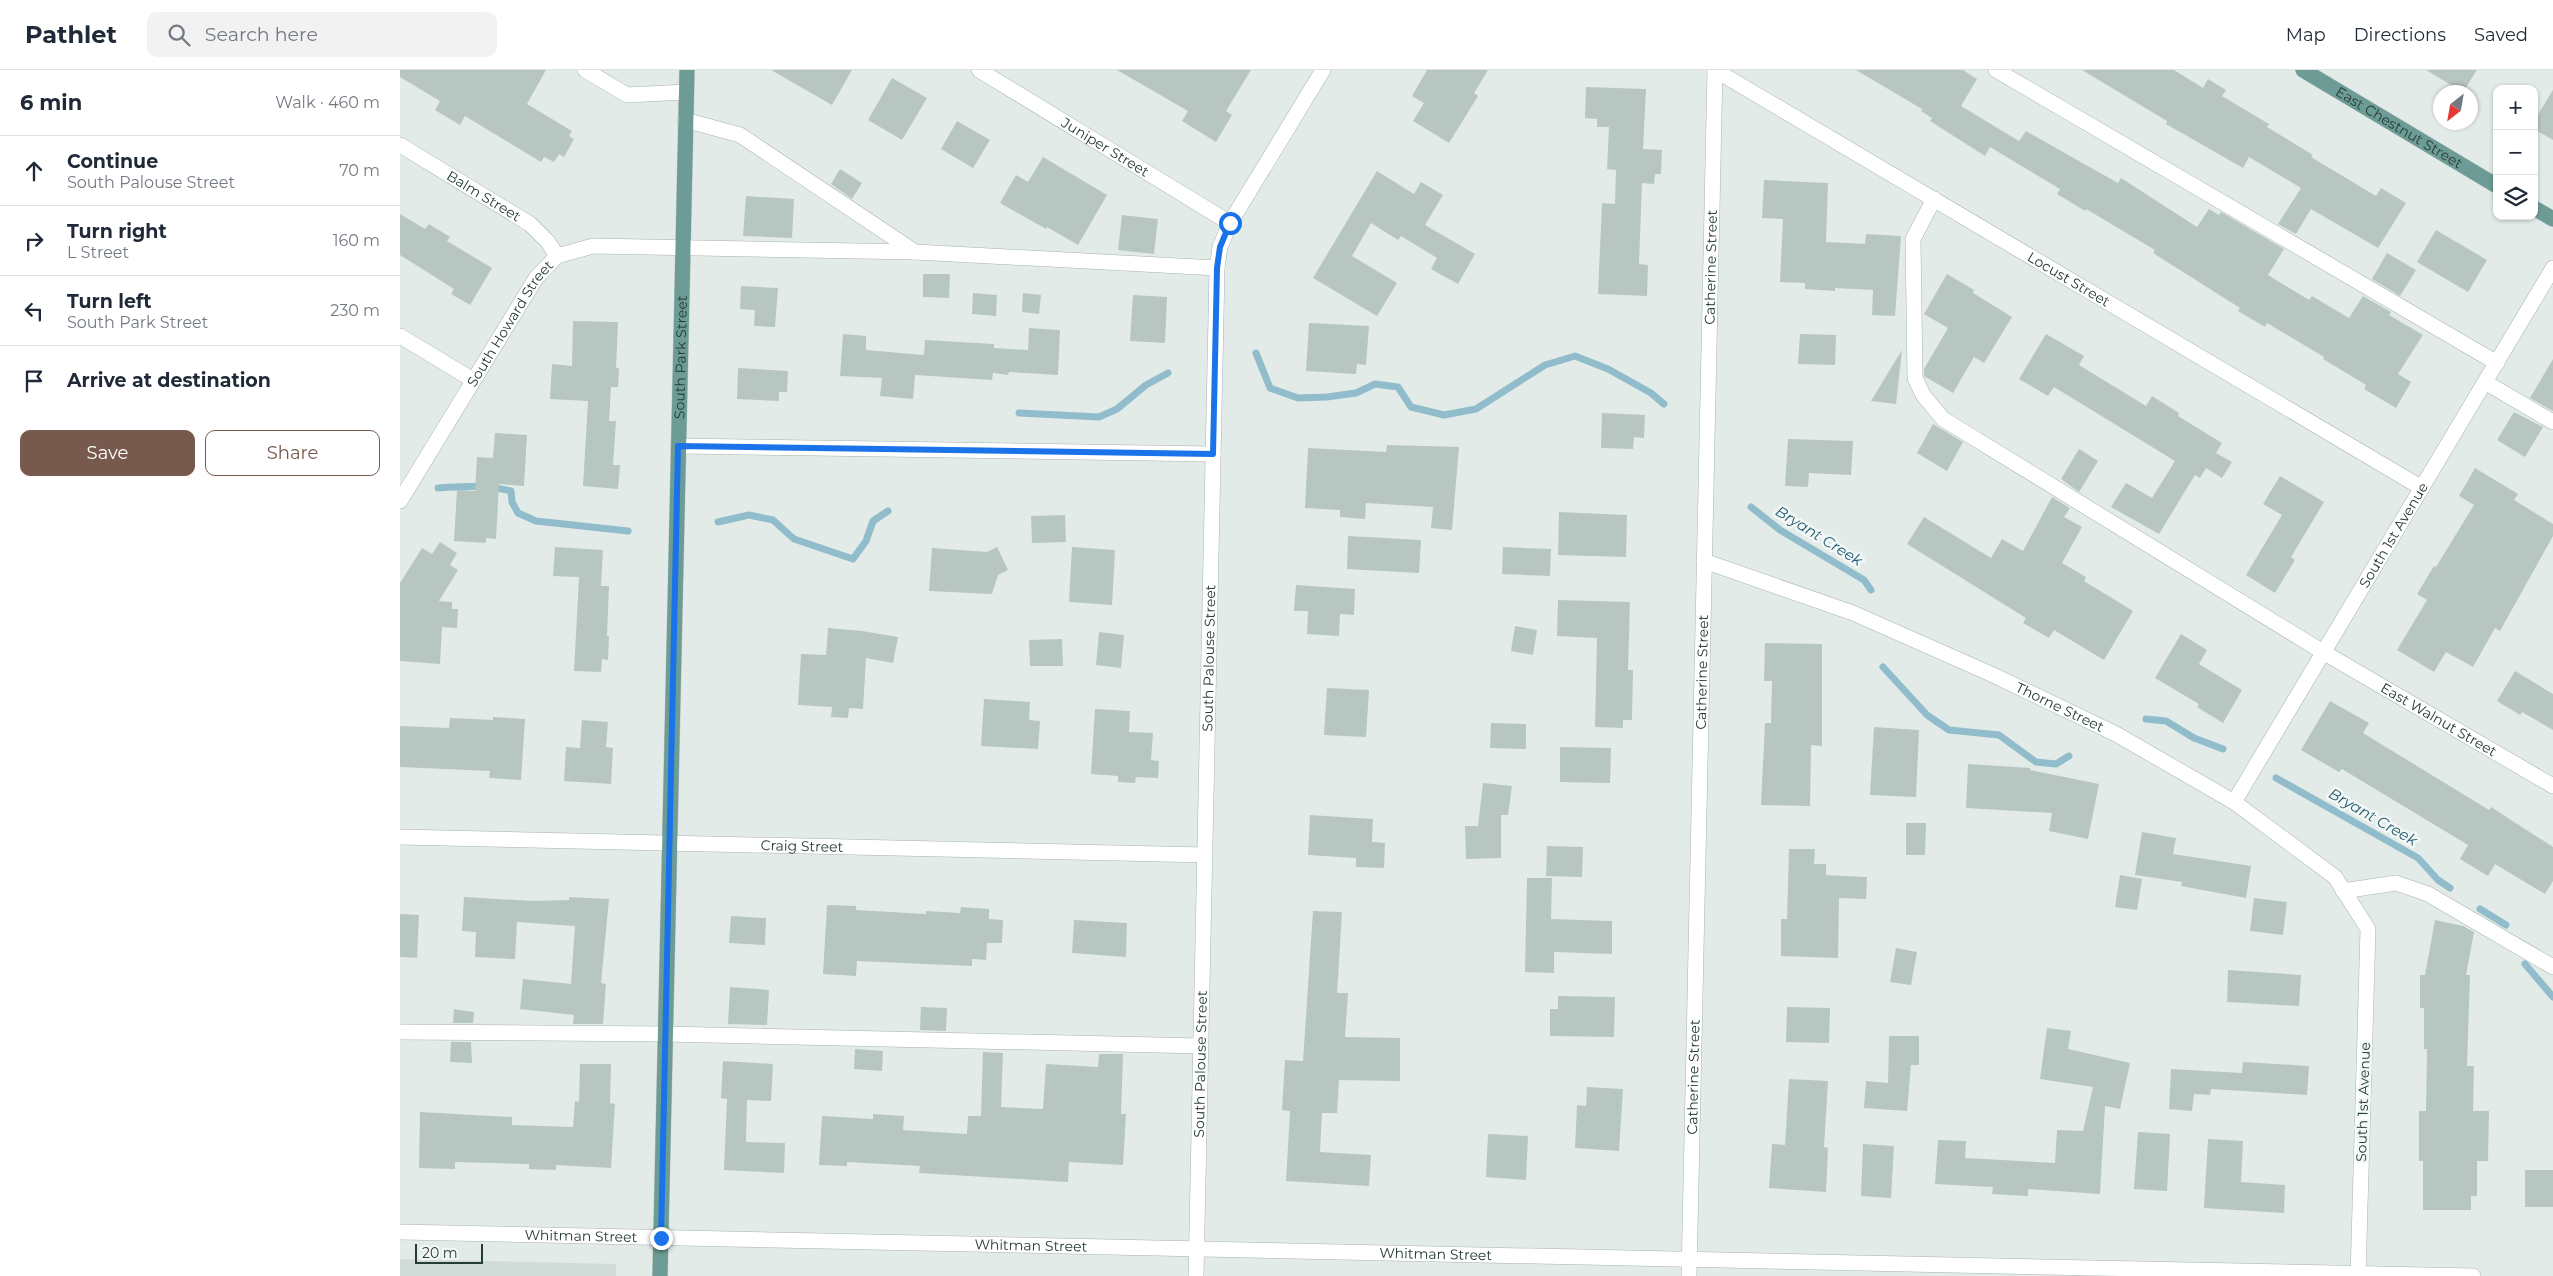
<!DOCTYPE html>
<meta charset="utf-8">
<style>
:root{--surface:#fff;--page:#f2f2f3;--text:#1f2937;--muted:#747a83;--line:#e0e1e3;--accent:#78594d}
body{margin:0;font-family:Montserrat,sans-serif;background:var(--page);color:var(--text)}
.controls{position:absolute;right:15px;top:15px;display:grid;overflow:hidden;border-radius:10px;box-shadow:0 1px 4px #0004}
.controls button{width:45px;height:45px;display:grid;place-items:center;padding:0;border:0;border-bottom:1px solid var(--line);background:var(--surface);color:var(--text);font:25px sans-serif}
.compass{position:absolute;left:2033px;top:15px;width:45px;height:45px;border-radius:50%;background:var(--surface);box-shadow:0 1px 4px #0004;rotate:211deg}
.scale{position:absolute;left:15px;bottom:12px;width:68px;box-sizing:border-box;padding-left:5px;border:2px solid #243b37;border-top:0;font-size:14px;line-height:18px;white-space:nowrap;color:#243b37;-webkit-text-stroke:4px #f3f8f6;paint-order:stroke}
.stop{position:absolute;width:15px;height:15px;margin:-11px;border:4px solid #1a73e8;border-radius:50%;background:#fff}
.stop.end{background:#1a73e8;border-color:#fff;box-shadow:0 1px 5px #0008}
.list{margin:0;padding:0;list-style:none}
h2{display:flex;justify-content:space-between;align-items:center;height:65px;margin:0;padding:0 20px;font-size:21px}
h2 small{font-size:16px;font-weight:400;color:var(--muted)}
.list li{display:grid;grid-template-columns:32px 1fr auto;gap:15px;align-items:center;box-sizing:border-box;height:70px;padding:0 20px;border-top:1px solid var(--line)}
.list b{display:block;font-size:19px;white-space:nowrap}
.list p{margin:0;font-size:16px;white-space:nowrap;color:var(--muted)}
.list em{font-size:16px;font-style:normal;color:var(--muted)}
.actions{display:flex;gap:10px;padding:15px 20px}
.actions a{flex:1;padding:11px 0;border:1px solid var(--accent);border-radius:10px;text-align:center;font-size:18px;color:var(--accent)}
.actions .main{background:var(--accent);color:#fff}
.icon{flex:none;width:28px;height:28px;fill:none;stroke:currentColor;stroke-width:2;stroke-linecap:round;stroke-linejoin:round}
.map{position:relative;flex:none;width:2153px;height:1206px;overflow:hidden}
header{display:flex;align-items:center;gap:30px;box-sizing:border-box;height:70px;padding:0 25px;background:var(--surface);border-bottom:1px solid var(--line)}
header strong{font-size:24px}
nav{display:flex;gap:28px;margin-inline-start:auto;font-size:18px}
.search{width:350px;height:45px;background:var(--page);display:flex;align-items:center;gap:12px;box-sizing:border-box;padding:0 18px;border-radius:10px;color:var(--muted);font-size:19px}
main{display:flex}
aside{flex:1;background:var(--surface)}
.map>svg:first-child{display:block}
</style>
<header>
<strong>Pathlet</strong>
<div class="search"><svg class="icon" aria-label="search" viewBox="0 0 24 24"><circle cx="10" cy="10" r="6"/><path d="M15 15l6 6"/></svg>Search here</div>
<nav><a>Map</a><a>Directions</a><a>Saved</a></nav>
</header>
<main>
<aside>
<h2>6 min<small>Walk · 460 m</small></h2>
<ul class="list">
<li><svg class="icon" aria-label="ahead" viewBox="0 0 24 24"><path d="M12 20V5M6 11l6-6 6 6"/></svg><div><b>Continue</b><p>South Palouse Street</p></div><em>70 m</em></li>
<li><svg class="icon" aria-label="right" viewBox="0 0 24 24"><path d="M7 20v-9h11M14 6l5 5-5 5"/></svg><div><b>Turn right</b><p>L Street</p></div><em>160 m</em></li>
<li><svg class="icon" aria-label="left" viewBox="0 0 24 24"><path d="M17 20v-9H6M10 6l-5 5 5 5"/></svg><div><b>Turn left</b><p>South Park Street</p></div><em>230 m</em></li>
<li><svg class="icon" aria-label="arrive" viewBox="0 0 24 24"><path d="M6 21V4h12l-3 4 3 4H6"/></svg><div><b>Arrive at destination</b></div></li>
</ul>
<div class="actions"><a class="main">Save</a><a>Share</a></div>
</aside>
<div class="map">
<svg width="2153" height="1206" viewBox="0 0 2153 1206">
<rect width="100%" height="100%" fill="#e3ebe8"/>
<polygon fill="#d1dbd7" points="0,1189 216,1194 216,1206 0,1206"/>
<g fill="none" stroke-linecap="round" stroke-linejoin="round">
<g stroke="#90bccb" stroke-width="7">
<polyline points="856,283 870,318 898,328 927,327 956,323 975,314 998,317 1011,337 1044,345 1076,339 1145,295 1175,286 1208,299 1251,323 1264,334"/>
<polyline points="619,343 699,347 717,339 746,315 768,303"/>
<path d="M38,418C64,416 86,415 111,421L112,432L118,443L136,451L228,461"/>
<polyline points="1351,437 1380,460 1464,510 1471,520"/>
<polyline points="318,452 349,445 373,450 394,469 453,489 466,471 473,451 488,441"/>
<polyline points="1483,597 1527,645 1549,660 1599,665 1636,692 1656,694 1669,686"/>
<polyline points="1746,649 1766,651 1794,668 1823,679"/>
<polyline points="1876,708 2018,788 2038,810 2050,818"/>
<polyline points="2080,839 2106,855"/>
<polyline points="2125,894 2153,927"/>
</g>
</g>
<g fill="#b8c6c2">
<polygon points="0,0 146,0 127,34 172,61 169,66 174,69 164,87 159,84 154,92 144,87 141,92 65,46 60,55 35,40 40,31 0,7"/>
<polygon points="371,0 452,0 432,35"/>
<polygon points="717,0 851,0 826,41 832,45 816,72 782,51 788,41"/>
<polygon points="1027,0 1088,0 1074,23 1078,26 1049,73 1013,51 1024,33 1012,26"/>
<polygon points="1456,0 1563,0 1577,9 1561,36 1619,71 1626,61 1718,113 1721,108 1797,157 1809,139 1819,145 1821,142 1884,179 1868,205 1909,230 1912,226 1949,248 1963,226 1991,242 1989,245 2023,265 1998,304 2011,312 1996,338 1964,319 1966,315 1923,289 1924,287 1867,253 1865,257 1838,241 1840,238 1753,183 1755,180 1686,139 1685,141 1657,124 1660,119 1590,77 1585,86 1530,51 1532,48 1521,41 1522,39"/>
<polygon points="1682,0 1774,0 1803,18 1808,9 1826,20 1822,26 1869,54 1867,57 1913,85 1911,87 1976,126 1981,118 2006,133 1978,178 1911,139 1896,164 1878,154 1901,118 1849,87 1843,98 1766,54 1767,51"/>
<polygon points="2026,0 2077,0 2063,22"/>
<polygon points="492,8 527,28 502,70 468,50"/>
<polygon points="1186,17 1246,19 1243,79 1262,80 1261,104 1255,104 1254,114 1242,113 1239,194 1248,195 1247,226 1198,224 1202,133 1215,134 1216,100 1207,99 1209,57 1197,57 1197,49 1185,48"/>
<polygon points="2153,20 2153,70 2134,59 2134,51"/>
<polygon points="557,51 590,70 573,98 541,79"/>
<polygon points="643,87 707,125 678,175 647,157 646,159 600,133 616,105 628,112"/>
<polygon points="440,99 462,113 452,129 431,114"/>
<polygon points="977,101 1014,124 1021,112 1043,125 1025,155 1075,184 1058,214 1031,199 1037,188 1001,166 998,170 971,153 952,186 997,213 977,246 913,208"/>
<polygon points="1364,110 1428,113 1426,172 1465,174 1466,164 1501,166 1495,246 1472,245 1473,220 1435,218 1435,221 1405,219 1405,213 1380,212 1383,149 1362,148"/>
<polygon points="346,126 394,129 392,168 343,166"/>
<polygon points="0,144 25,159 29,154 50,167 47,171 92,198 70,235 51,224 54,219 0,185"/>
<polygon points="722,145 758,149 754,184 718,180"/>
<polygon points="2036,160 2087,190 2068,222 2017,192"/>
<polygon points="1987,183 2016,200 2000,226 1972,209"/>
<polygon points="523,204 550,204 549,228 523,227"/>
<polygon points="1547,204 1574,220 1573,223 1612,247 1584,293 1574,287 1553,323 1524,306 1524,299 1548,258 1524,244"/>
<polygon points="341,216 378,218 375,257 354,256 355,240 340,239"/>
<polygon points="573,223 597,225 596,246 572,244"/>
<polygon points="623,223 641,225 639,244 622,242"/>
<polygon points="733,225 767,227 765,273 730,271"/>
<polygon points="173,251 218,252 216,298 219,298 218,317 211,317 209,351 216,351 213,395 220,395 218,419 183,416 188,331 150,329 152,294 172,296"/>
<polygon points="909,253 969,256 966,295 957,294 956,304 906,301"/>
<polygon points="629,258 660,260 658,305 609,302 608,305 593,303 592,310 515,305 513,329 480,326 482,308 440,306 443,264 466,266 466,280 524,285 525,270 594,274 594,278 628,280"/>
<polygon points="1400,264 1436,265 1435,295 1398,294"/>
<polygon points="1646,264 1684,286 1679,295 1746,336 1752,326 1779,343 1778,346 1822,373 1816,383 1832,392 1822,408 1806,398 1800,408 1795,405 1759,464 1711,437 1726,413 1752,428 1775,391 1654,317 1648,326 1619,309"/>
<polygon points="1502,280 1496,334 1471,331"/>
<polygon points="2153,289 2153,341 2130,328"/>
<polygon points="338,298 388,301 387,322 379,322 379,331 337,329"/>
<polygon points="2114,342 2143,357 2125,387 2097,370"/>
<polygon points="1202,343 1245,345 1244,368 1234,367 1233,379 1201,378"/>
<polygon points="1533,354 1563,372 1547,401 1517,383"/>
<polygon points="95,363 127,365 124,416 99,414 96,469 86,468 86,473 54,471 57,420 75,421 77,387 93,388"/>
<polygon points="1388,369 1453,371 1451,405 1409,403 1408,417 1385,416"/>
<polygon points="987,375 1059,377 1052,460 1031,458 1033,437 966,433 965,449 940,447 940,440 905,438 908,378 986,382"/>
<polygon points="1679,379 1698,391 1679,422 1661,409"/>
<polygon points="2075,398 2118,424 2114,430 2153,454 2153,466 2100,561 2095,558 2073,597 2046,582 2034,602 1997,580 2027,530 2017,524 2034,496 2036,497 2074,435 2059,426"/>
<polygon points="1880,406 1924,432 1891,487 1895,490 1875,523 1846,505 1882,445 1863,434"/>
<polygon points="1652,427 1670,438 1664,447 1682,457 1662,493 1686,507 1684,511 1733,541 1704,590 1654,560 1649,568 1623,553 1626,548 1507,474 1524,447 1591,488 1602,469 1623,481"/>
<polygon points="1159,442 1227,445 1226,487 1158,485"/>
<polygon points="665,445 666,472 632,473 631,446"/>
<polygon points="948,466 1021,470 1019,503 947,499"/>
<polygon points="40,472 57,483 50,495 58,500 39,531 52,532 52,539 58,539 57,558 42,557 40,594 0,591 0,513 22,478 32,484"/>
<polygon points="155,477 203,480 201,516 209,516 207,566 209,566 208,590 202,589 201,602 174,601 179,507 153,506"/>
<polygon points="597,477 608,500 598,505 592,524 529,521 532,478 587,482"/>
<polygon points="672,477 715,480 712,535 669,532"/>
<polygon points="1103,477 1151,479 1150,506 1102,504"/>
<polygon points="896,515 955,519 954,545 940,544 939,566 907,564 908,541 894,541"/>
<polygon points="1158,530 1230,532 1228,600 1233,600 1232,650 1223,650 1223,658 1195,657 1197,568 1157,566"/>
<polygon points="1115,556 1137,560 1133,585 1111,581"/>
<polygon points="428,558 462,561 498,567 493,593 466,588 463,639 449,638 448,648 431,647 432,637 398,635 401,584 426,585"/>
<polygon points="699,562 724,565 721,598 696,595"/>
<polygon points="1781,564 1807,580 1799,594 1842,620 1823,653 1797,637 1799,634 1755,608"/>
<polygon points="662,569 663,596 630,596 629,570"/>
<polygon points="1365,573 1422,574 1422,676 1411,675 1410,736 1361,735 1365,653 1371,653 1372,611 1364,611"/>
<polygon points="2115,601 2153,624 2153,660 2122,642 2120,645 2097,631"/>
<polygon points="927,618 969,620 966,667 924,665"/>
<polygon points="584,629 630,632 629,650 640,651 638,679 581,676"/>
<polygon points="1930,631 1969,653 1963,663 2089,740 2091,737 2153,777 2153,811 2145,824 2095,794 2088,806 2060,789 2068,775 1942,699 1939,702 1901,680"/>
<polygon points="695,639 730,641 729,662 753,663 751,690 759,691 758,708 736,707 735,713 718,712 718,706 691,704"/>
<polygon points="93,647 125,649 121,710 89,708 90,701 0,697 0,656 49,658 50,648 93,650"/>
<polygon points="182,650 208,652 206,677 213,678 211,714 164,711 166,677 180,678"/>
<polygon points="1091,653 1126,654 1126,679 1090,678"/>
<polygon points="1474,657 1519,660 1516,727 1470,725"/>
<polygon points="1160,677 1211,678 1210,713 1160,712"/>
<polygon points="1568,694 1630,698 1630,700 1699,714 1688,769 1649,761 1652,743 1566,738"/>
<polygon points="1083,713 1112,716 1108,745 1101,745 1101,788 1066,789 1065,756 1078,756"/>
<polygon points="910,745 973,749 972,772 985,773 984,798 956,797 956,788 908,785"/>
<polygon points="1506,753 1526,753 1525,785 1506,785"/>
<polygon points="1742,762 1776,768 1773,784 1851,796 1846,828 1781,816 1782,812 1735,805"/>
<polygon points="1147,776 1183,777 1182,807 1146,806"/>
<polygon points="1389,779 1415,779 1414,794 1426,794 1426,805 1467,807 1466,829 1439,828 1438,888 1381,886 1381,849 1387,849"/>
<polygon points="1720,805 1742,809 1737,840 1715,837"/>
<polygon points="1127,808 1152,808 1151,849 1212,851 1212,884 1154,882 1154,903 1125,902"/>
<polygon points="64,827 134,831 169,830 169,827 209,829 201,913 206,914 203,954 173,954 174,945 120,939 123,909 171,914 175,856 117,852 115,889 75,887 76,862 62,861"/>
<polygon points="1854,828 1887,832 1883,865 1850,861"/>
<polygon points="427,835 456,836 456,840 526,844 526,841 560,843 561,837 589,839 589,849 603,850 602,873 587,873 586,890 572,889 572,896 457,891 456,906 423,904"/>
<polygon points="913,841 942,842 937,923 948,923 945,967 1000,968 1000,1011 939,1010 937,1043 922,1043 920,1082 971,1085 969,1116 886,1111 890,1041 882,1040 885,990 903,991"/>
<polygon points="0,844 19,845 17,888 0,887"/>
<polygon points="331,846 366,848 365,875 329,873"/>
<polygon points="674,850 727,853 726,887 672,883"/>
<polygon points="2035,850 2063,856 2074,862 2066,905 2070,905 2067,996 2074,996 2073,1041 2089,1041 2088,1091 2077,1091 2077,1126 2071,1126 2071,1140 2023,1140 2023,1091 2019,1091 2019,1041 2026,1041 2027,979 2024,979 2024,938 2020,938 2020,905 2025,905"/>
<polygon points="1496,878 1517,882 1511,915 1490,912"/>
<polygon points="1828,900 1901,905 1899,936 1827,932"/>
<polygon points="330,917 369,920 367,955 328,954"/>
<polygon points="1158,926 1215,927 1214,967 1150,966 1150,939 1158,939"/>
<polygon points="521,937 547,938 546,961 520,960"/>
<polygon points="1387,937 1430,938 1429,973 1386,972"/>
<polygon points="54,939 74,942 73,953 53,953"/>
<polygon points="1647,958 1671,961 1668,979 1730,993 1720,1039 1705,1036 1700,1124 1628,1119 1628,1126 1592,1124 1593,1117 1535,1114 1538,1070 1566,1071 1565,1088 1655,1093 1657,1060 1683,1061 1693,1017 1640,1009"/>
<polygon points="1489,966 1519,966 1519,995 1511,995 1507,1041 1464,1038 1466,1011 1488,1013"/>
<polygon points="51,972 71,972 72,993 50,992"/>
<polygon points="455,979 483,981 482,1001 454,999"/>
<polygon points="583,982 603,983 601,1037 643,1039 646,994 698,997 699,984 723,984 721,1044 726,1044 723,1095 669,1092 668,1112 519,1103 520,1096 447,1092 447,1096 419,1095 422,1046 473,1049 473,1044 504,1046 503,1060 567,1064 568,1046 581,1046"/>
<polygon points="323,991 373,994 371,1031 347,1030 346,1072 385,1073 384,1103 324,1100 327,1029 321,1028"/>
<polygon points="1843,992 1909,996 1907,1025 1811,1019 1810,1025 1794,1024 1792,1041 1769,1039 1771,999 1842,1003"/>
<polygon points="180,994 211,994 210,1033 215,1034 211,1098 156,1095 156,1100 129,1099 129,1094 55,1092 55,1099 19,1098 20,1042 112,1047 112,1055 173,1057 175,1031 179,1032"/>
<polygon points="1389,1009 1428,1011 1424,1077 1428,1078 1426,1122 1369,1118 1372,1074 1385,1075"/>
<polygon points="1187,1017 1223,1019 1219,1081 1175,1078 1177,1035 1186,1036"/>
<polygon points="1738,1062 1770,1064 1767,1121 1734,1119"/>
<polygon points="1088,1064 1128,1066 1126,1110 1086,1107"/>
<polygon points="1808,1069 1843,1071 1841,1112 1885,1115 1884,1143 1804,1138"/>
<polygon points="1463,1074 1494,1076 1491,1128 1461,1126"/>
<rect x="2125" y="1100" width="28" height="37"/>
</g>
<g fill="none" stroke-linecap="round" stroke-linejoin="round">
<defs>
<g id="minor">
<polyline points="185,0 227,25 286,22"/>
<path id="s1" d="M579,0L830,153"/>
<path id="s2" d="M1315,0L2022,418"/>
<polyline points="1596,0 2097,293"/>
<polyline points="285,50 340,65 515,182 817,198"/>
<path id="s3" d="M0,75L130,154L148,172L157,186"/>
<path id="s4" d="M1534,129L1513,169L1515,308L1523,325L1543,349L1923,582L2153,716"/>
<polyline points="0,266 73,310"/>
<polyline points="2085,312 2153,352"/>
<polyline points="278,376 813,384"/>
<path id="s5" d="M0,431L136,208L157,186L193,176L515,182"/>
<path id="s6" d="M1304,491L1453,543L1591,604L1716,664L1834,732L1935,807L1968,859L1958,1206"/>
<path id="s7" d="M1834,732L2153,198"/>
<path id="s8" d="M0,767L805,785"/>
<polyline points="1943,821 1996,813 2028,824 2153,897"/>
<polyline points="0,962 266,964 801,976"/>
<path id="s9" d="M0,1162L2073,1206"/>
<path id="s10" d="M796,1206L817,198L820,177L830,153L923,0"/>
<path id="s11" d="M1289,1206L1315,0"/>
</g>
<g id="major">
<path id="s12" d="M1903,0L2097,116"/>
<polyline points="2134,138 2153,149"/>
<path id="s13" d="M260,1206L287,0"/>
</g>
</defs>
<use href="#minor" stroke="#a6b3af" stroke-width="16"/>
<use href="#major" stroke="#c2c8c7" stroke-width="16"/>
<use href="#minor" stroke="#fff" stroke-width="15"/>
<use href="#major" stroke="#6c9c95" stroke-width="15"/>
</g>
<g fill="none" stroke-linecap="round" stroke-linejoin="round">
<polyline stroke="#1a73e8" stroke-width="6" points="261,1168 278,376 813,384 817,198 820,177 830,153"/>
</g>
<g text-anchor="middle" stroke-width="5" stroke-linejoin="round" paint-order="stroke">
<g font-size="14" fill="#243b37" stroke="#f3f8f6">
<text dy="5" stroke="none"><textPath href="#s12" startOffset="112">East Chestnut Street</textPath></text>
<text dy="5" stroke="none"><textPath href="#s1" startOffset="148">Juniper Street</textPath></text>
<text dy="5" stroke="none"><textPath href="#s3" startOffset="98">Balm Street</textPath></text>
<text dy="5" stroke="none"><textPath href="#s11" startOffset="1009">Catherine Street</textPath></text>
<text dy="5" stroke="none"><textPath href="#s2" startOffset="411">Locust Street</textPath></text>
<text dy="5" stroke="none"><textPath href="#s5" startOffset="209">South Howard Street</textPath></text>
<text dy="5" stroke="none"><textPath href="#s13" startOffset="919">South Park Street</textPath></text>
<text dy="5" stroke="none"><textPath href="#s7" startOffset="311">South 1st Avenue</textPath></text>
<text dy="5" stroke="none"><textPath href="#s10" startOffset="618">South Palouse Street</textPath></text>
<text dy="5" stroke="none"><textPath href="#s11" startOffset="604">Catherine Street</textPath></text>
<text dy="5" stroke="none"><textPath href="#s6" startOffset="385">Thorne Street</textPath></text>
<text dy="5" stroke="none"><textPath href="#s4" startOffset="814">East Walnut Street</textPath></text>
<text dy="5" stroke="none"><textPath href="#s8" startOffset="402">Craig Street</textPath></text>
<text dy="5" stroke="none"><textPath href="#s10" startOffset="212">South Palouse Street</textPath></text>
<text dy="5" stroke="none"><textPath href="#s11" startOffset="199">Catherine Street</textPath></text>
<text transform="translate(1963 1032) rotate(-88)" y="5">South 1st Avenue</text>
<text dy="5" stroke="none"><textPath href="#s9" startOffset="181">Whitman Street</textPath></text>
<text dy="5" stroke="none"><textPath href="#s9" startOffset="631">Whitman Street</textPath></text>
<text dy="5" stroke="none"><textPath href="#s9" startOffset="1036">Whitman Street</textPath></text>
</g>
<g font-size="15" font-style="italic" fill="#245c71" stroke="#f3f8f6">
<text transform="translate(1419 466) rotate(32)" y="5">Bryant Creek</text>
<text transform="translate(1973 747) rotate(30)" y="5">Bryant Creek</text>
</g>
</g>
</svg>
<div class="controls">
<button>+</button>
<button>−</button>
<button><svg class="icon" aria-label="layers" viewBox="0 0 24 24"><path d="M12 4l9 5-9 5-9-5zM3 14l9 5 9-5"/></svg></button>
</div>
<svg class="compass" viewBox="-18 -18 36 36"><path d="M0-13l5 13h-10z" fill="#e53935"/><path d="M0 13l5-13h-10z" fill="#747a83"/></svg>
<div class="scale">20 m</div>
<div class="stop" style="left:830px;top:153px"></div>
<div class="stop end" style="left:261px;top:1168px"></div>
</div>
</main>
